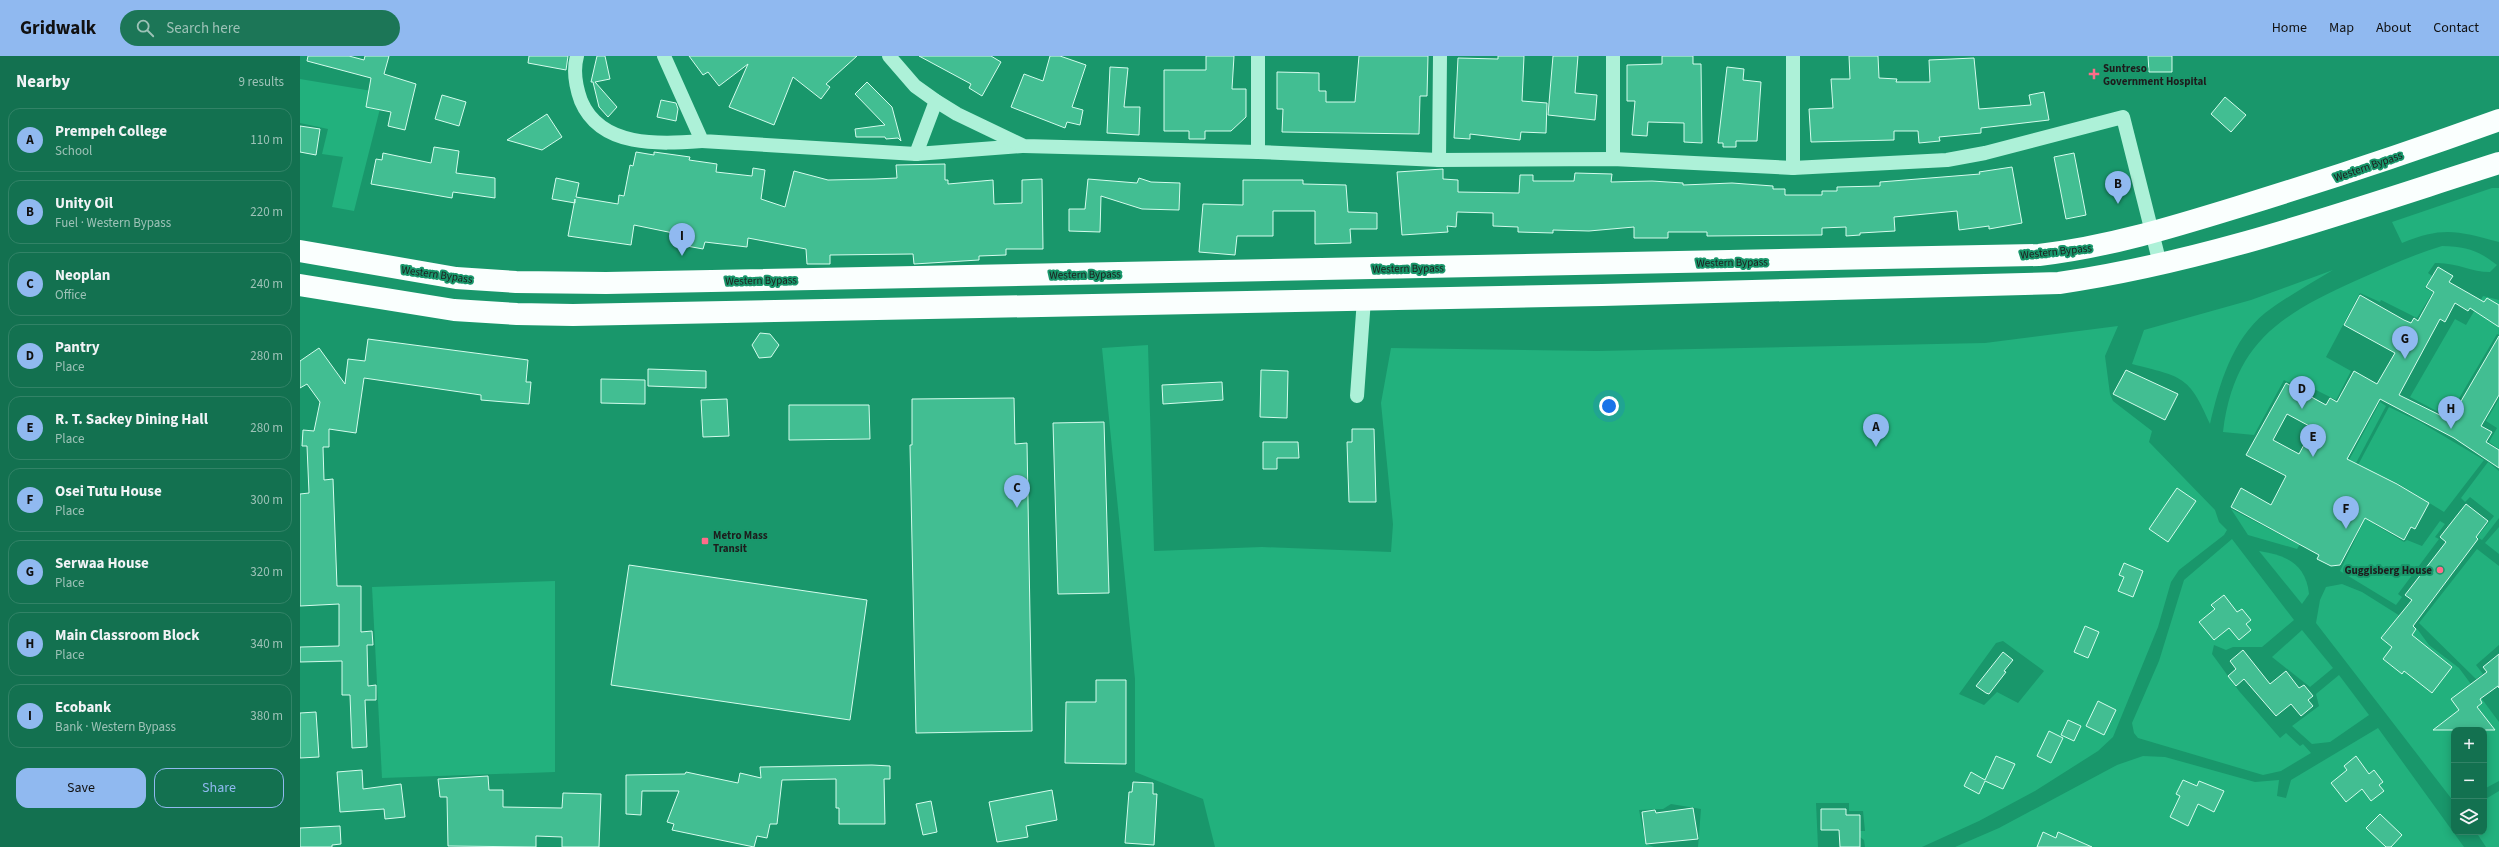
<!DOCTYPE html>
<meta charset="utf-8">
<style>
:root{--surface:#137150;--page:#1c7657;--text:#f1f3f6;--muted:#9dc2b7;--line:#328367;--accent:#90b9f0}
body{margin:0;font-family:"Source Sans 3",sans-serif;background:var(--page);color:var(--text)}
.controls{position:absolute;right:12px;bottom:12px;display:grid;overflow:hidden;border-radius:8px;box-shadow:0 2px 10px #0003}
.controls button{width:36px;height:36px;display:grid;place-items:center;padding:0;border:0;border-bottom:1px solid var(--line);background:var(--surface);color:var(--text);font:20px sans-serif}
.you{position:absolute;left:1309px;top:350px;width:14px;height:14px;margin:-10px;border:3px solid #fff;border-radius:50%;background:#1a73e8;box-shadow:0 0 0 6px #1a73e833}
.badge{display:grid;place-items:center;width:26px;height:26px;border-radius:50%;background:var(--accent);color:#111;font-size:13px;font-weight:700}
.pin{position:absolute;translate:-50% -33px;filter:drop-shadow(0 1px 2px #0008)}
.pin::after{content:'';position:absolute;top:21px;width:14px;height:12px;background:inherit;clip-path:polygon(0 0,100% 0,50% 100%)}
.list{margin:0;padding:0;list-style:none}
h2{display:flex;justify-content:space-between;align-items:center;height:52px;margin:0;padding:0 16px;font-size:17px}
h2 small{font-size:13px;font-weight:400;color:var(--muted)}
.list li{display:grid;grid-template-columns:26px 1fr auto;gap:12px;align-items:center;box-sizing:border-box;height:64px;margin:0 8px 8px;padding:0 8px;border:1px solid var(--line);border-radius:12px}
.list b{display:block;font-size:15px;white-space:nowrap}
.list p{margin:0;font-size:13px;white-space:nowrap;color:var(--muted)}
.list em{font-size:13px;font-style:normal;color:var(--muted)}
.actions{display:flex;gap:8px;padding:12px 16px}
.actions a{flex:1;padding:9px 0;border:1px solid var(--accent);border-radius:12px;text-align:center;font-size:14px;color:var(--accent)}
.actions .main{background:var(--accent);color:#111}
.icon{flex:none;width:22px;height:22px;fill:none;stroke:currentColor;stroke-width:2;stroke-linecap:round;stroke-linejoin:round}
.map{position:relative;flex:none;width:2199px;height:791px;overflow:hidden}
header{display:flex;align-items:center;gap:24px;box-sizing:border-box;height:56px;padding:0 20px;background:var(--accent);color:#111}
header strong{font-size:19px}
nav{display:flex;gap:22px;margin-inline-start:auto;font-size:14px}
.search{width:280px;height:36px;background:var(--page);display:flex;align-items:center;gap:10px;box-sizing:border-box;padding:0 14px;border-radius:22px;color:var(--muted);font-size:15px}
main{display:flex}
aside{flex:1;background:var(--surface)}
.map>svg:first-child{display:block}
</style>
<header>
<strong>Gridwalk</strong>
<div class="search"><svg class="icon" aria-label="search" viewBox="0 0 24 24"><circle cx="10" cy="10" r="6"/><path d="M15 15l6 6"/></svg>Search here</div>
<nav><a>Home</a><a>Map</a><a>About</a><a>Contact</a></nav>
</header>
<main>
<aside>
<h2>Nearby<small>9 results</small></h2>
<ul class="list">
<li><span class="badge">A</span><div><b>Prempeh College</b><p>School</p></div><em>110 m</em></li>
<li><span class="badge">B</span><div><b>Unity Oil</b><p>Fuel · Western Bypass</p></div><em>220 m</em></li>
<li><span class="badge">C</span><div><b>Neoplan</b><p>Office</p></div><em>240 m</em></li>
<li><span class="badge">D</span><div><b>Pantry</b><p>Place</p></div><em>280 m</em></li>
<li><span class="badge">E</span><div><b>R. T. Sackey Dining Hall</b><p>Place</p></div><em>280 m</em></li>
<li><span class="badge">F</span><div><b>Osei Tutu House</b><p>Place</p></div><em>300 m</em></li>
<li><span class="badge">G</span><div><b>Serwaa House</b><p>Place</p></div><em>320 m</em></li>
<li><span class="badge">H</span><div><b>Main Classroom Block</b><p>Place</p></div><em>340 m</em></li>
<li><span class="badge">I</span><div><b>Ecobank</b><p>Bank · Western Bypass</p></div><em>380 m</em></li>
</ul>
<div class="actions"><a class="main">Save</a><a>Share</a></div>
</aside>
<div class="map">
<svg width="2199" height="791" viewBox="0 0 2199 791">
<rect width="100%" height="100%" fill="#19976b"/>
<g fill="#22b17d" fill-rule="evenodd">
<polygon points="0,23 84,37 54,155 32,151 43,101 22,98 28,73 0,67"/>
<path d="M2192,132H2199V186C2158,175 2143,170 2102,187L2092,166Z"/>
<path d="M2142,190C2167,191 2178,194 2197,209L2190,216C2171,216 2155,206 2135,207L2128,217L2132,220L2125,232L2133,236L2117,262L2081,244L2080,246L2060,237L2026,301L2051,315L2036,344L2016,334L2013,338L1984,324L1954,379L1923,376C1934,287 1980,259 2055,225C2084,212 2112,199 2142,190Z"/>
<path d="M2033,214C2010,228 1986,241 1965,257C1932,284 1919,329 1910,368C1889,319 1882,321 1832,308L1844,274L1951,244Z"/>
<polygon points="2183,240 2199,244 2199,279 2197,278 2148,361 2110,341 2155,263 2166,269"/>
<path d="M1818,270L1805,300L1810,338L1813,345L1852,375L1849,386L1915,454L1919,466L1927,474L1924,479L1879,514L1871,526L1858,571L1813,681L1798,695L1735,735L1679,765L1622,791H1565L1564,784L1557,779V775H1565L1563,755H1549V747H1516L1518,791H1398L1401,753L1371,748L1363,753L1339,754L1346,788L1354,791H915L903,743L835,716V623L802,292L848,289L854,495L962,491L1091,496L1093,468L1081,347L1091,292L1297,295L1685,287ZM1703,585L1744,615L1718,647L1697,636L1684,649L1659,638L1696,587Z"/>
<polygon points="2199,343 2199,393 2189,386 2197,372 2186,365"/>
<polygon points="2080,346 2086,350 2056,407 2049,404"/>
<polygon points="2089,351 2120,366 2184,404 2144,456 2097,427 2058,409"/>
<polygon points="2188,406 2199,415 2199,462 2182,484 2177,481 2194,460 2170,441 2165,446 2161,442"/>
<polygon points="2072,448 2082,453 2074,468 2104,486 2107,484 2122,490 2140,465 2145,468 2135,481 2139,483 2098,538 2102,541 2096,549 2040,515"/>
<polygon points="1931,453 1998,488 2011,465 2014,467 1997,493 1948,479"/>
<polygon points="2199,471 2199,498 2185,487"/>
<polygon points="1932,483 1994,564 1962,591 1933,591 1926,594 1914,589 1912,598 1939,635 1980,682 1986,677 2000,690 2003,688 2011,697 1981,715 1963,719 1838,682 1834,677 1832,667 1859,605 1884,524"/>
<polygon points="2177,493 2199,510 2199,589 2176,609 2183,618 2176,623 2119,567"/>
<path d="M1959,495C1986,499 2006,508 2009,538L2002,548Z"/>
<polygon points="255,525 255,716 82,722 72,531"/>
<polygon points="2042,528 2062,536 2097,558 2118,574 2129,589 2159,612 2199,666 2199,725 2184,733 2184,674 2154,674 2154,746 2016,567 2020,544 2026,531"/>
<polygon points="2002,574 2033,612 2010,631 1972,601"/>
<polygon points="2039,619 2069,659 2030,686 2012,688 1992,670 2019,650 2016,638"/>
<polygon points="2078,672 2164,791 1655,791 1699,772 1817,709 1843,700 1865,701 1955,726 1979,724 1977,740 1986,742 1991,724"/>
<polygon points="2199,735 2199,791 2186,791 2176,776 2184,776 2184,744"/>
</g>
<g fill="#42be92" stroke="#d4fced" fill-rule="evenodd">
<polygon points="8,0 49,0 64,4 65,0 89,0 84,18 116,28 105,74 88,70 91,56 66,51 71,22 7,5"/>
<polygon points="229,0 268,0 266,14 228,7"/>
<polygon points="297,0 305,0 310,23 295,26 317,51 308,61 299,51 293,26 291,26"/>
<polygon points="389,0 557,0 526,28 530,31 521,43 493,21 474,69 429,51 448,8 419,30 408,16 403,19"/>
<polygon points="619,0 691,0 701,6 682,40 669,32 671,28"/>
<polygon points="750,0 760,0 786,9 772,51 783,54 780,69 767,66 765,72 711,51 724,18 743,25"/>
<polygon points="906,0 934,0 932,33 946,33 946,61 931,75 905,75 905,83 889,83 889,75 864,75 864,14 906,14"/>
<polygon points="1059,0 1128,0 1127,40 1120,40 1119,78 982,76 983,53 977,53 977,16 1019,17 1019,35 1026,35 1026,46 1055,46"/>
<polygon points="1198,0 1224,0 1222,45 1247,47 1246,77 1221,76 1220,84 1170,78 1170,83 1154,82 1158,2 1198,3"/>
<polygon points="1253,0 1278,0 1275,37 1297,39 1295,64 1248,59"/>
<polygon points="1362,0 1393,0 1393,8 1401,8 1402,87 1384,86 1384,67 1348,66 1347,80 1332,79 1335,45 1327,45 1327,9 1362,8"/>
<polygon points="1549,0 1578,0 1579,22 1597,23 1596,26 1630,26 1629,4 1674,2 1679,53 1731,49 1729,39 1744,36 1749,64 1681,72 1681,77 1639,81 1640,85 1619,87 1618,75 1594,75 1594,84 1511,86 1509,53 1533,52 1531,23 1550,23"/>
<polygon points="1848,0 1872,0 1872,16 1849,16"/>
<polygon points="810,11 828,12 824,51 840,51 839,79 807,77"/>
<polygon points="1427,11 1444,13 1443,24 1461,26 1457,85 1436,85 1436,91 1423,91 1423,87 1418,87"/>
<polygon points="567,26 592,51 601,85 598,82 586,83 585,81 556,81 555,73 585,69 555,38"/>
<polygon points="142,39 166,46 159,70 135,63"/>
<polygon points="1925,41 1946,59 1931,76 1911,58"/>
<polygon points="361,44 376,47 378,53 376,65 357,61"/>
<polygon points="247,58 262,81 242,94 207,84"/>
<polygon points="0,70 20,73 16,99 0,96"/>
<polygon points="134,91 159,95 156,117 195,122 195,142 153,136 152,142 71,128 76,103 82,104 83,97 131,107"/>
<polygon points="336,96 354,99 354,96 390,101 389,104 417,108 416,116 452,120 453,112 465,114 461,143 485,151 494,115 528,124 575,123 597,122 596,109 645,108 645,124 648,124 648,128 693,124 694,148 722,147 722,124 742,123 743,193 706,193 706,199 679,200 679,204 614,208 613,198 530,199 530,208 507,208 506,193 448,182 447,191 405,186 403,193 376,188 378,178 334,169 331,189 268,180 275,143 275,147 252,143 256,122 279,127 276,141 318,148 319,139 324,140 330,109 333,110"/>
<polygon points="1774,97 1786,159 1766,163 1754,101"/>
<polygon points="1712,111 1722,167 1689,173 1689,170 1659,174 1657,155 1594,161 1595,175 1560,177 1560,179 1546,180 1546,171 1522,172 1522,179 1407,180 1407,176 1368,176 1368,182 1334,182 1334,171 1289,175 1253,174 1253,177 1218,176 1218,171 1193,170 1193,157 1157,156 1156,171 1147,170 1148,176 1102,179 1097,116 1143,113 1143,123 1158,124 1158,136 1219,137 1220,119 1233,119 1233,125 1274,125 1275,117 1312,118 1311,126 1352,125 1383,127 1383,129 1432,127 1473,130 1473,133 1485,133 1485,139 1522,139 1522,135 1537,135 1537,131 1580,130 1580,126 1680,118 1679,116"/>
<polygon points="839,122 851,126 880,127 879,154 842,153 801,140 800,176 769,175 769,153 785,153 788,123 837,127"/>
<polygon points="943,124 1003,124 1003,128 1046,129 1048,156 1077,157 1077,173 1050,173 1051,187 1015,188 1015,155 973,155 973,180 937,180 935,199 899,196 903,148 943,149"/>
<path d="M2138,211L2153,220L2149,226L2184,246L2187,242L2199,249V271L2170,252L2168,255L2155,247L2145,266L2140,263L2099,339L2150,364L2199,280V339L2181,370L2192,376L2186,386L2199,394V412L2154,382L2080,343L2047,403L2097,428L2129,447L2115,473L2111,471L2104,484L2065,462L2040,509L2031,510L2017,503L2019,499L1931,451L1941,432L1971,449L1986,420L1946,399L1986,327L2026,349L2030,342L2037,346L2054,315L2077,328L2095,297L2044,269L2060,239L2104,264L2111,267L2114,262L2118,265L2134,236L2126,231ZM1987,358L2013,372L1999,398L1973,384Z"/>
<polygon points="460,277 470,278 479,289 471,301 459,302 452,289"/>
<polygon points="68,283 228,304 226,326 231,326 229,348 181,344 181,339 64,322 56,377 29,373 29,391 23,391 24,424 33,423 37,530 61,530 61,576 72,575 73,589 67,589 68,630 76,629 76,644 65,644 67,691 52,692 50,639 42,639 42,605 0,606 0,591 39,590 39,548 0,550 0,438 9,437 7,390 2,390 3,374 14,375 20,346 7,328 0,332 0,305 19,292 45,328 48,303 65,305"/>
<polygon points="348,313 406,315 406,332 348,330"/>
<polygon points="961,314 988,315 987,362 960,361"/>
<polygon points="1826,314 1878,338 1865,364 1813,338"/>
<polygon points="301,323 345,324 345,348 301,347"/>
<polygon points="922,326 923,344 863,348 862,329"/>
<polygon points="714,342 715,388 727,387 732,675 616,677 610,389 612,389 612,343"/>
<polygon points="427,343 429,380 403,381 401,344"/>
<polygon points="489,349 569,349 570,383 489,384"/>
<polygon points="804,366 809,537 758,538 753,367"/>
<polygon points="1052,373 1074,373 1076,446 1049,446 1047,386 1052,386"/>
<polygon points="963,386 998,386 999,402 977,402 977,413 963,413"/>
<polygon points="1877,432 1896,445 1868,486 1849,473"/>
<polygon points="2166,448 2188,465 2176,481 2178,483 2113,570 2116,573 2112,579 2152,611 2132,637 2104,615 2102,618 2083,603 2092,591 2081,582 2112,544 2105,539 2146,486 2140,481"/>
<polygon points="1824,507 1843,515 1833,541 1818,535 1824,521 1819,519"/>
<polygon points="329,509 567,544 550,664 311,629"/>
<polygon points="1924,539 1937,556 1942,553 1951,564 1946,568 1951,574 1939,584 1929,572 1914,584 1899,566 1915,553 1911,549"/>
<polygon points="1785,570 1799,576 1788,602 1774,596"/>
<polygon points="1943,594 1970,628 1986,615 1999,632 2004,629 2013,640 2008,644 2013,650 2001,660 1991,648 1976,660 1944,623 1936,630 1928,620 1936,613 1930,605"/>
<polygon points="1703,596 1713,604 1704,615 1706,616 1689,638 1686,637 1676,630"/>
<polygon points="2199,598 2199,632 2198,630 2180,643 2182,647 2177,651 2195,674 2133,674 2159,654 2151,643 2187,616 2183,611"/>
<polygon points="796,624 826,624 826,708 765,707 766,646 796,646"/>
<polygon points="1798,645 1816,654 1804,679 1786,670"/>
<polygon points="16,656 19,701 0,702 0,657"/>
<polygon points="1768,664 1781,670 1774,685 1761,679"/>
<polygon points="1749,675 1763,682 1751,707 1737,700"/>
<polygon points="1696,700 1715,708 1703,733 1685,725 1679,738 1664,730 1671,716 1685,724"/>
<polygon points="2056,700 2069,718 2074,714 2083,726 2079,729 2084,735 2071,745 2062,733 2046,746 2031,727 2047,714 2044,710"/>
<polygon points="572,709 590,710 590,723 584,723 585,768 539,768 539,752 536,752 536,723 482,724 477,768 470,768 467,782 457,780 454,791 372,774 374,768 367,766 379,735 342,735 341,759 326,758 326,719 385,718 386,716 438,727 440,717 461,722 460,711"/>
<polygon points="62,714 63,733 101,728 105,761 85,763 84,753 40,756 37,716"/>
<polygon points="188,720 189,734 203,734 203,751 262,752 263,737 301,738 299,791 262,791 262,781 236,780 236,791 148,790 147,741 140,741 138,723"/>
<polygon points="1883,724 1897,730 1899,725 1924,735 1914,756 1898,748 1888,770 1870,761 1880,740 1876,738"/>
<polygon points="833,726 853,727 853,738 857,738 854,789 825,787 829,736 832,736"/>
<polygon points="752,734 757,764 726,770 728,781 697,786 689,746"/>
<polygon points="631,745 637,776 623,779 616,748"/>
<polygon points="1393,752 1398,783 1346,788 1342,756 1355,754 1356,757"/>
<polygon points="1521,753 1546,753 1546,759 1560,759 1560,791 1540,791 1539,774 1521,774"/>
<polygon points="2080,758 2102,779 2091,791 2086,791 2066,772"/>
<polygon points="40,770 41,788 32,789 32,791 0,791 0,772"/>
<polygon points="1743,776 1756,782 1758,776 1792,791 1737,791"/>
</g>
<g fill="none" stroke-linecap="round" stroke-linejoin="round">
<g stroke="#adf1d8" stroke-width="14">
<path d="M277,0C273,14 276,31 281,45C301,92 359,88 402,85"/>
<polyline points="364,0 402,85 616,98 722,90"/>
<polyline points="589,0 615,30 636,45 657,58 724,90 958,96 1139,104 1313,103 1493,112 1647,104 1685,97 1823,61 1860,208"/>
<polyline points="1493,0 1493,112"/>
<polyline points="958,96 958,0"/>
<polyline points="616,98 636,45"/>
<polyline points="1313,103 1313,0"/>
<polyline points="1139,104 1140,0"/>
<polyline points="1057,340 1064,243"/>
</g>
<g stroke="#fafffe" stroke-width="22">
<path d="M0,195L156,222L216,226L306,227L1739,199C1808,191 1873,171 1938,151C2026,124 2113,95 2199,64"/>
<path d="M0,229L154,254L217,258L273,259L1302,239L1759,227C1910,205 2054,153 2199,107"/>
</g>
</g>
<g fill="#ff6c8a" stroke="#19976b" stroke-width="1.5">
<path d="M1792 12h4v4h4v4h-4v4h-4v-4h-4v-4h4z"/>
<rect x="401" y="481" width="8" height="8" rx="2"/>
<circle cx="2140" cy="514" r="4"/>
</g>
<g text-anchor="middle" stroke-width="4" stroke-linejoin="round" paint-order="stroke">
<g font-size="11" font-weight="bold" fill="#1d1d1d" stroke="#19976b" text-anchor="start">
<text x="1803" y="16">Suntreso<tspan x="1803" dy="13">Government Hospital</tspan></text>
<text x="413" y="483">Metro Mass<tspan x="413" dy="13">Transit</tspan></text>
<text x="2132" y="518" text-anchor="end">Guggisberg House</text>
</g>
<g font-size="11" fill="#1d1d1d" stroke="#19976b">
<text transform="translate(2068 110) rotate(-19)" y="4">Western Bypass</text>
<text transform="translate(1756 195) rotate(-6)" y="4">Western Bypass</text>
<text transform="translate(1432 206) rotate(-1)" y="4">Western Bypass</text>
<text transform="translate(1108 212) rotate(-1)" y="4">Western Bypass</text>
<text transform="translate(137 218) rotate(8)" y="4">Western Bypass</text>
<text transform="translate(785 218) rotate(-1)" y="4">Western Bypass</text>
<text transform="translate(461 224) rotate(-1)" y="4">Western Bypass</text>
</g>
</g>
</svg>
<div class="controls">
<button>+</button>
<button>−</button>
<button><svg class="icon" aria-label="layers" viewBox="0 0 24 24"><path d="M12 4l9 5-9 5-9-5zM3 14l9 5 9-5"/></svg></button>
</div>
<div class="you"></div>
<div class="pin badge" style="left:1576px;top:391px">A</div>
<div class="pin badge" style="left:1818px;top:148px">B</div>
<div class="pin badge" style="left:717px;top:452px">C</div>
<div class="pin badge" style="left:2002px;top:353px">D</div>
<div class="pin badge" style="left:2013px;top:401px">E</div>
<div class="pin badge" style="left:2046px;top:473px">F</div>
<div class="pin badge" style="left:2105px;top:303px">G</div>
<div class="pin badge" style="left:2151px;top:373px">H</div>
<div class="pin badge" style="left:382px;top:200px">I</div>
</div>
</main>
